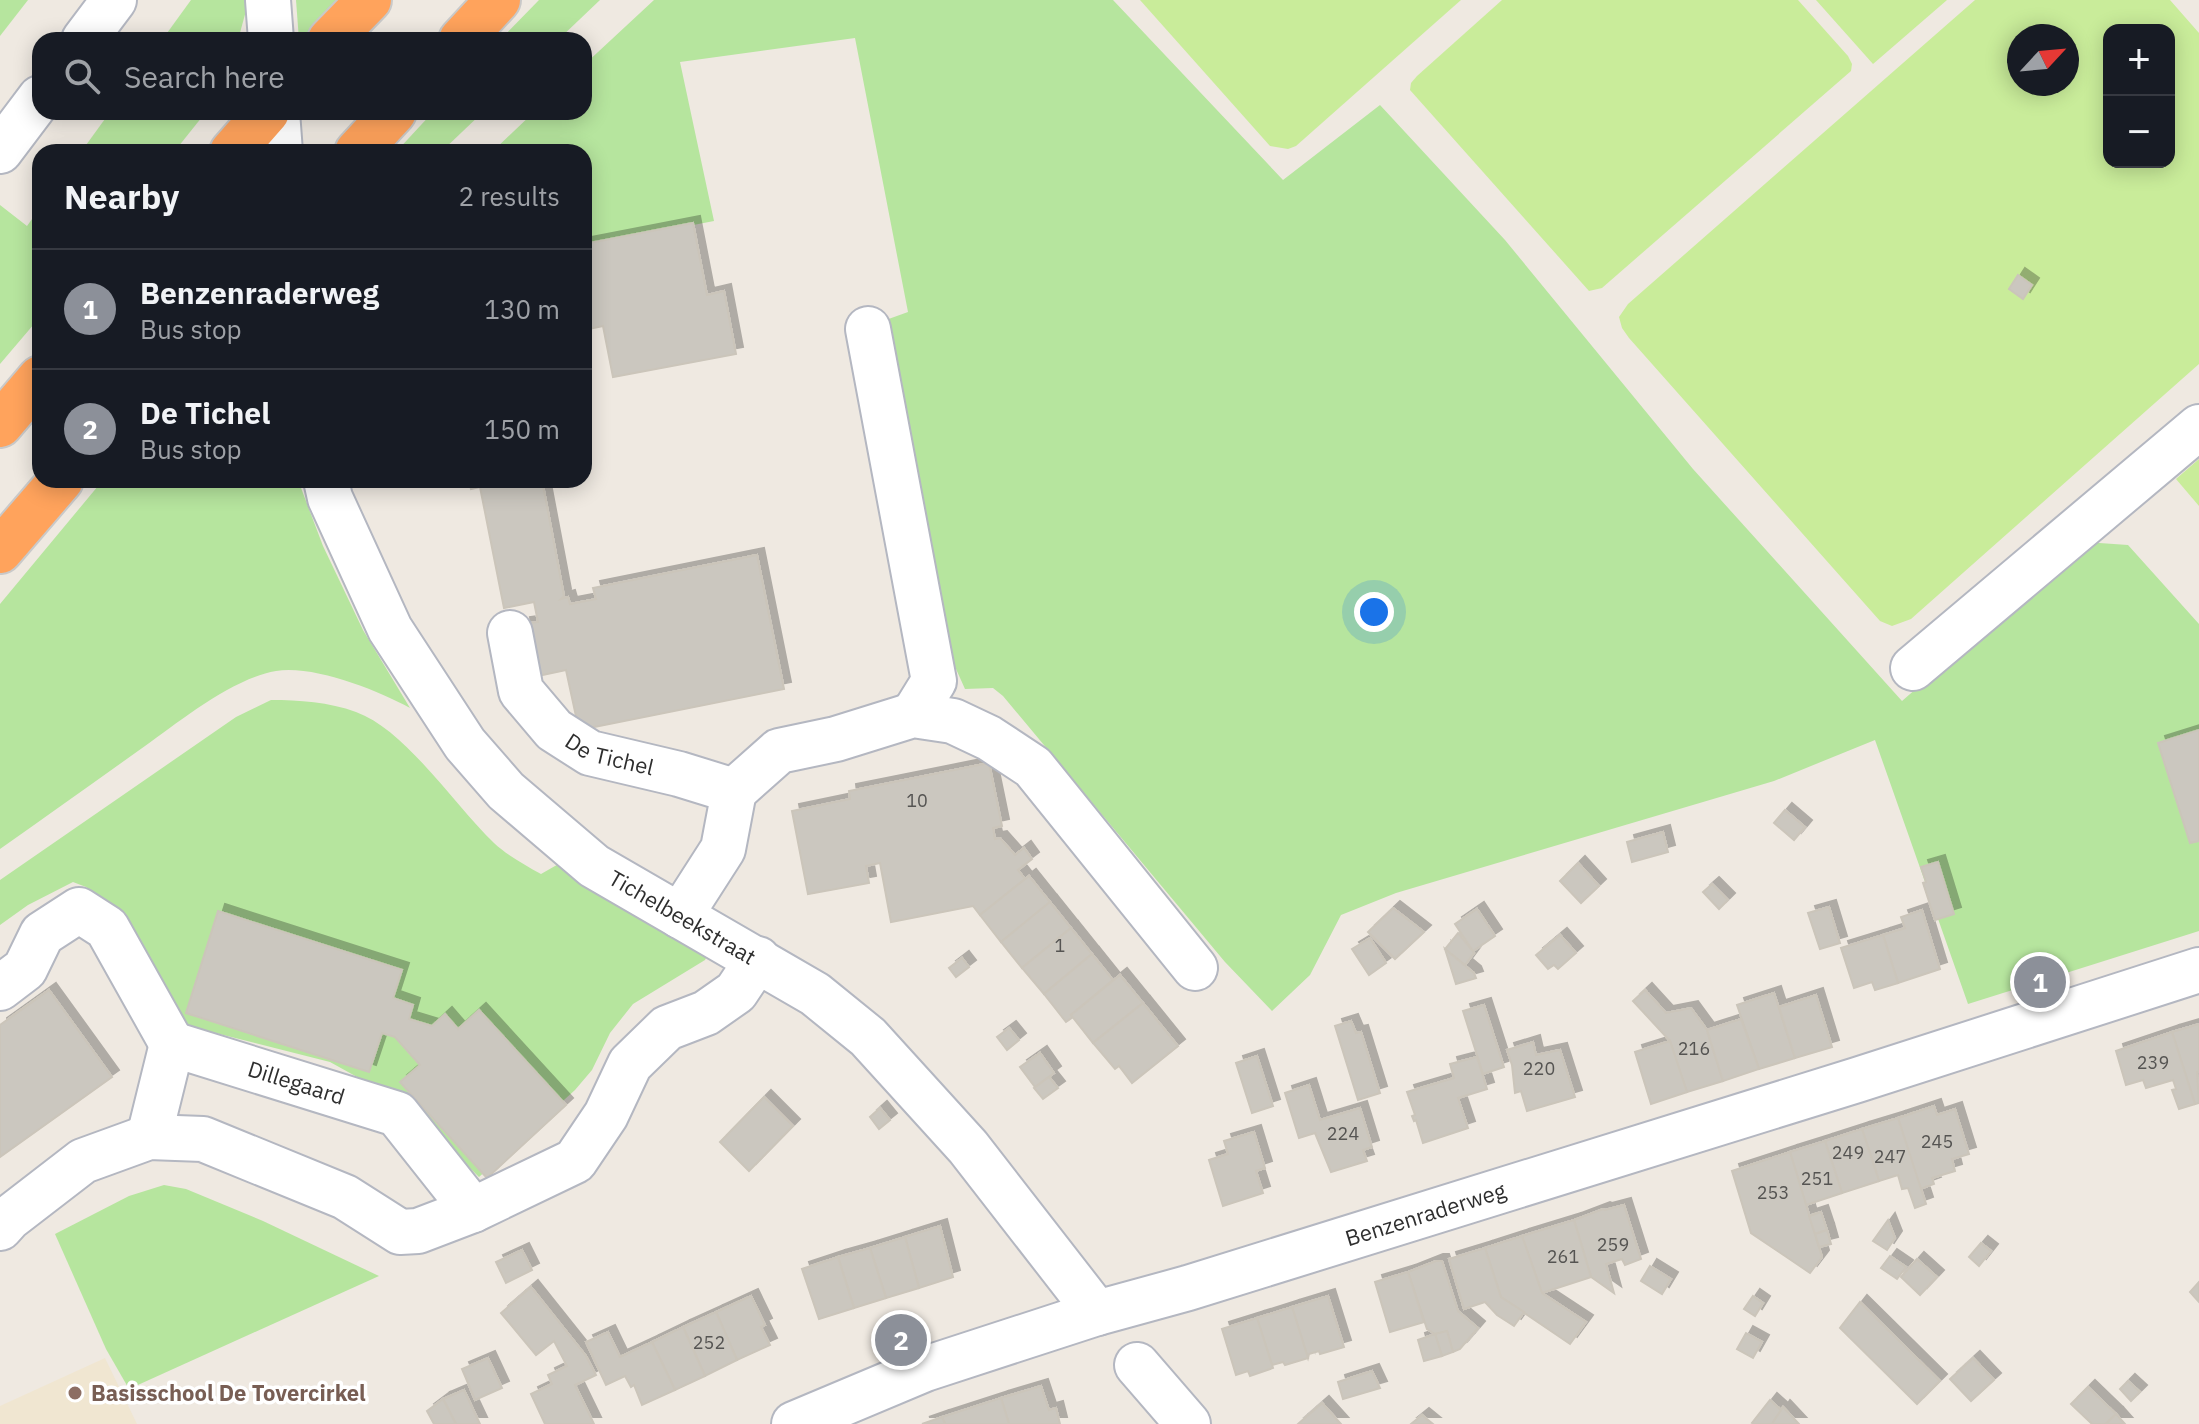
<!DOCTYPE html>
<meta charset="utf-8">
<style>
:root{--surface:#171b24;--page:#20242c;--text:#f1f3f6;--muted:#9ea1a6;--line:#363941;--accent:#8c9099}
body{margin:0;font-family:"IBM Plex Sans",sans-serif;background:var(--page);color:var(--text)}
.controls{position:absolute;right:24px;top:24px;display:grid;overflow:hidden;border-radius:16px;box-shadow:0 4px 20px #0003}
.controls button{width:72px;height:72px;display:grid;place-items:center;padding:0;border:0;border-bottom:2px solid var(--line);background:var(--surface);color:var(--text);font:40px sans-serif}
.compass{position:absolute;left:2007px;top:24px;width:72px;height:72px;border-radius:50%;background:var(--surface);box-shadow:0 4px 20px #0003;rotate:64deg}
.you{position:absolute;left:1374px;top:612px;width:28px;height:28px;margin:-20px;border:6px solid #fff;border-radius:50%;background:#1a73e8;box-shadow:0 0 0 12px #1a73e833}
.badge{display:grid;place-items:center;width:52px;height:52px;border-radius:50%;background:var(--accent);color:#fff;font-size:26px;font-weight:700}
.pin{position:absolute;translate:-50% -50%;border:4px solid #fff;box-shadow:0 2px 8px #0006}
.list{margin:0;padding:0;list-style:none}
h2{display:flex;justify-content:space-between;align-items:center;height:104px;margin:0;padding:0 32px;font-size:34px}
h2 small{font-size:26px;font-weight:400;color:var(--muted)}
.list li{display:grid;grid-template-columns:52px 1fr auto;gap:24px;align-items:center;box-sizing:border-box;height:120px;padding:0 32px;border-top:2px solid var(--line)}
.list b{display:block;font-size:30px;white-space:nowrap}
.list p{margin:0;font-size:26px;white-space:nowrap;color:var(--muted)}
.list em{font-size:26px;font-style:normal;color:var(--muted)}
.icon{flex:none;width:44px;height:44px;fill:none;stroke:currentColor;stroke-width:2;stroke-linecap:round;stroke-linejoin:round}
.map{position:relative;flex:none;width:2199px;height:1424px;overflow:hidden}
.search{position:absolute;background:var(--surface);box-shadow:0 4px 20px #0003;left:32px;top:32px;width:560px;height:88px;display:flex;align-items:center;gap:20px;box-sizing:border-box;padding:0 28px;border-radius:24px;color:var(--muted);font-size:30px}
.panel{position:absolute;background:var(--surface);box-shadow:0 4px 20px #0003;left:32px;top:144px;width:560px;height:344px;border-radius:24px}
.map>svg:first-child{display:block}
</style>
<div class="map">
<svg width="2199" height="1424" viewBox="0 0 2199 1424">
<defs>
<filter id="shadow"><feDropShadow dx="7" dy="-7" stdDeviation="0" flood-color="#0004"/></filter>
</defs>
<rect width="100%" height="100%" fill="#efe9e1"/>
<polygon fill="#f0e6d1" points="105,1358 137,1424 0,1424 0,1406"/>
<g fill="#b6e59e">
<polygon points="0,0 28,0 0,36"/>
<polygon points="191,0 249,0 238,40 162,40"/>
<polygon points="296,0 339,0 303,40 299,40"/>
<polygon points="539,0 600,0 558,40 500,40"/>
<polygon points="654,0 1113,0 1283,180 1380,105 1505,240 1693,469 1902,701 2085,542 2128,545 2199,624 2199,931 1968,1004 1875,740 1774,781 1396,893 1341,915 1310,975 1272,1011 1225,962 1003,696 993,688 965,689 952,660 883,321 908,312 855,38 680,62 714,221 584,246 584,152 492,152 534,112 584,112 584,65"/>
<polygon points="110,112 206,112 174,152 81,152"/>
<polygon points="433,112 483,112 441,152 396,152"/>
<polygon points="0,205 27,226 40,208 40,317 0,364"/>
<path d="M103,480H298L323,546L363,630L410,708C377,690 314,665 276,671C233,678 180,721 145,746C96,781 48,815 0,849V604Z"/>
<path d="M271,700C299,700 329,702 356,712C406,730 455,806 494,843C508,856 525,865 541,874L562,862L708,954L705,960L633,1004L610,1033L592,1070L575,1090L479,1177L404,1103L330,1062L176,1023L103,902L86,887L73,882L28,905L0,925V880L236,717Z"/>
<polygon points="164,1185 186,1189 263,1221 379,1276 129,1389 106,1349 55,1234 129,1196"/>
</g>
<g fill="#c9ec9a" fill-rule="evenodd">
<polygon points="1140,0 1461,0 1296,146 1288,149 1270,146"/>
<polygon points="1502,0 1798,0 1848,56 1852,64 1851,71 1602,288 1589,291 1410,90 1411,83 1417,76"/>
<polygon points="1816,0 1947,0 1873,64"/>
<path d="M1975,0H2170L2199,33V364L1911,619L1892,626L1880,621L1629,338L1622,328L1619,317L1628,304ZM2109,30H2169V162H2109ZM2019,36H2067V84H2019Z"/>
<polygon points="2199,459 2199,506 2176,479"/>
</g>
<g fill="#cbc7bf" stroke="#cbc5ba" stroke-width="2" filter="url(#shadow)">
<polygon points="693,223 707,295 724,291 736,354 613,377 603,326 584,330 584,244"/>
<polygon points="2018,275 2032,285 2023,299 2009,289"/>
<polygon points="469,480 542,480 564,596 561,599 568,597 570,604 596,599 593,588 757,555 784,689 579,730 566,670 533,677 523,624 538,622 534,602 504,608 480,487 471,489"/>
<polygon points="2199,730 2199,841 2190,843 2158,743"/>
<polygon points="989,763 1002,826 993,828 995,839 1000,838 1015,855 1024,848 1032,859 1018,870 1025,879 980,915 973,906 891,922 880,863 866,866 869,883 808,894 792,811 850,799 849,791"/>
<polygon points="1785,810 1805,827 1794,840 1774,823"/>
<polygon points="1663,832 1668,852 1632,862 1627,842"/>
<polygon points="1938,862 1954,914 1935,920 1923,883 1926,882 1921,867"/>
<polygon points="1578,863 1599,886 1581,903 1560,881"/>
<polygon points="1029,876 1050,902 1001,942 980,915"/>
<polygon points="1712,884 1728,900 1719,909 1703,892"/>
<polygon points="1050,902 1071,928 1022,968 1001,942"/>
<polygon points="1829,907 1840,943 1820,949 1808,913"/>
<polygon points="1393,908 1424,932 1395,959 1368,932"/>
<polygon points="1477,909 1495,936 1473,951 1455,924"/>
<polygon points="1922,910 1940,969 1898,983 1883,935 1905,928 1901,917"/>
<polygon points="218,911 402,970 393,998 413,1005 409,1019 432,1026 445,1014 458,1029 479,1010 566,1105 487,1178 400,1082 420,1065 395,1037 382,1033 369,1072 186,1013"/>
<polygon points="1071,928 1092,954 1044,994 1022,968"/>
<polygon points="1458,933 1474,953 1465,965 1445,949"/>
<polygon points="1560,935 1576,953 1558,969 1554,965 1548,969 1536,955"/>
<polygon points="1883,935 1898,983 1875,990 1872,982 1854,988 1841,948"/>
<polygon points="1370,938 1386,963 1369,975 1352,949"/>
<polygon points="1445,949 1474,973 1476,978 1456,984"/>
<polygon points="1092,954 1113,980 1071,1015 1073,1017 1066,1022 1044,994"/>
<polygon points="962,958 969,967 956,977 949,968"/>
<polygon points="1120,975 1143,1003 1093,1043 1071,1015"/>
<polygon points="49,990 112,1077 0,1157 0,1025"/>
<polygon points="1645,990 1666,1013 1691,1008 1707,1030 1723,1081 1687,1092 1670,1041 1633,1001"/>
<polygon points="1774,993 1795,1058 1759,1069 1737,1005"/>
<polygon points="1816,995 1832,1047 1795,1058 1779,1007"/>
<polygon points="1143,1003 1178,1046 1132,1083 1119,1066 1115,1069 1093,1043"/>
<polygon points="1484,1005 1504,1067 1483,1074 1463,1011"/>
<polygon points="1741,1019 1759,1069 1723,1081 1707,1030"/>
<polygon points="1351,1021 1356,1033 1361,1032 1380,1093 1358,1100 1335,1026"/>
<polygon points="2199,1024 2199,1071 2197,1072 2199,1103 2195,1104 2172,1032"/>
<polygon points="1009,1028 1019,1040 1007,1050 997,1037"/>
<polygon points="2172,1032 2195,1104 2179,1109 2172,1090 2176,1089 2173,1080 2146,1088 2143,1080 2126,1085 2116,1051"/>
<polygon points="1670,1041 1687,1092 1651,1104 1635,1052"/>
<polygon points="1533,1042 1536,1055 1560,1050 1575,1097 1527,1111 1521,1091 1515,1093 1512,1065 1507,1050"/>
<polygon points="1040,1053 1054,1073 1035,1087 1020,1067"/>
<polygon points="1257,1056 1273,1106 1252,1113 1236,1063"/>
<polygon points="1477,1057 1487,1089 1458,1098 1468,1128 1423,1143 1416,1120 1414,1121 1412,1116 1415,1115 1407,1092 1454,1078 1450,1064"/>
<polygon points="1049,1077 1058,1088 1043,1099 1034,1088"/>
<polygon points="1309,1085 1320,1120 1360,1108 1372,1147 1363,1150 1367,1161 1331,1172 1315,1133 1299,1138 1285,1093"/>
<polygon points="764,1097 793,1126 749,1171 720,1142"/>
<polygon points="1934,1106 1937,1115 1955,1109 1969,1154 1952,1159 1955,1171 1932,1178 1934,1184 1920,1189 1898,1118"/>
<polygon points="880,1108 890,1120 879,1129 870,1117"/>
<polygon points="1898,1118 1926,1204 1915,1208 1908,1188 1902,1189 1898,1175 1879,1181 1862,1129"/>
<polygon points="1862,1129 1879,1181 1842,1193 1825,1141"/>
<polygon points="1254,1132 1265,1168 1256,1171 1263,1193 1223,1206 1209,1160 1228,1154 1224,1141"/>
<polygon points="1825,1141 1842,1193 1806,1205 1790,1152"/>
<polygon points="1790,1152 1822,1257 1810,1273 1751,1233 1732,1171"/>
<polygon points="1624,1205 1641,1259 1625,1265 1622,1259 1606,1264 1614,1293 1591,1277 1574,1220 1603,1209 1605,1210"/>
<polygon points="1821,1212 1827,1230 1815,1234 1809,1216"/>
<polygon points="1574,1220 1591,1277 1542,1293 1522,1236"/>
<polygon points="1888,1220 1895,1238 1887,1250 1873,1241"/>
<polygon points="940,1226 953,1277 919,1288 905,1237"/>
<polygon points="1827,1230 1831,1244 1819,1247 1815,1234"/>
<polygon points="1522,1236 1542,1293 1586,1322 1570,1344 1501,1297 1485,1248"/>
<polygon points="905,1237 919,1288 886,1298 870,1248"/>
<polygon points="1981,1243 1991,1251 1979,1266 1969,1257"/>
<polygon points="870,1248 886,1298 854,1308 838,1257"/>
<polygon points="1485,1248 1501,1297 1524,1312 1514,1326 1497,1315 1485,1302 1464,1309 1449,1259"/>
<polygon points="522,1250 532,1270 506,1283 496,1262"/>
<polygon points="1890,1256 1906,1267 1897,1279 1881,1268"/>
<polygon points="838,1257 854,1308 819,1319 802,1269"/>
<polygon points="1917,1259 1937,1277 1920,1295 1901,1277"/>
<polygon points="1436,1261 1442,1261 1458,1311 1478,1328 1460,1349 1453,1352 1447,1331 1435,1334 1427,1329 1408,1272"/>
<polygon points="1650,1266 1671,1279 1662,1294 1641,1281"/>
<polygon points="1408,1272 1424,1322 1390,1332 1375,1282"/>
<polygon points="2199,1282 2199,1302 2190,1292"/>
<polygon points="531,1287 586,1356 596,1375 575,1385 594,1424 545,1424 531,1394 552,1384 548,1375 567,1366 554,1341 536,1355 501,1313"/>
<polygon points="751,1296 765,1325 761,1327 770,1345 737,1360 716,1312"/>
<polygon points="1328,1296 1344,1347 1320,1354 1319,1351 1309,1354 1308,1358 1292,1307"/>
<polygon points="1753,1296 1763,1303 1755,1316 1744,1309"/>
<polygon points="1860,1302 1940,1381 1917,1404 1840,1328"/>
<polygon points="1292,1307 1308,1358 1285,1365 1283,1362 1272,1365 1257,1318"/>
<polygon points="716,1312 737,1360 705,1376 683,1327"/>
<polygon points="1257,1318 1273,1368 1250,1376 1248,1371 1236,1375 1222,1329"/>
<polygon points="683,1327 705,1376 675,1390 652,1342"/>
<polygon points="1447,1331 1453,1352 1442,1356 1435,1334"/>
<polygon points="608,1332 620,1357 652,1342 675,1390 642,1405 634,1385 631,1387 625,1376 606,1385 586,1342"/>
<polygon points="1746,1333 1762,1342 1753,1358 1737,1349"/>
<polygon points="1435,1334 1442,1356 1424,1361 1418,1340"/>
<polygon points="488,1358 502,1388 475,1400 462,1369"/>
<polygon points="1973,1358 1994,1380 1971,1401 1950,1379"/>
<polygon points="1372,1371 1380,1388 1343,1399 1338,1382"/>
<polygon points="2128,1381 2140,1392 2131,1401 2120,1389"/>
<polygon points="1041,1386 1049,1410 1056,1408 1060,1424 1009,1424 1001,1398"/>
<polygon points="2088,1387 2116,1414 2106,1424 2092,1424 2071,1404"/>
<polygon points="464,1390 480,1424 456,1424 443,1399"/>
<polygon points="1001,1398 1009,1424 945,1424 942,1417"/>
<polygon points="443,1399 456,1424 434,1424 427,1411"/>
<polygon points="1770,1400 1781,1410 1772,1424 1754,1424 1752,1423"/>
<polygon points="1322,1403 1341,1424 1298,1424"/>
<polygon points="1783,1407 1799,1424 1772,1424"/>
<polygon points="2116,1414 2125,1424 2106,1424"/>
<polygon points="1422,1415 1433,1424 1411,1424"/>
<polygon points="942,1417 945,1424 922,1424"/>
</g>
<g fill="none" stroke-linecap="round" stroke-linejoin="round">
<defs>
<g id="minor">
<polyline points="268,0 271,40"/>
<polyline points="84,40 114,0"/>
<polyline points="277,112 280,152"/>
<polyline points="0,151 40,98"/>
<polyline points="868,329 934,681 913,715"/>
<path id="s1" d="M326,480L330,498L390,629L465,744L506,791L594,866L815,994L868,1037L968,1147L1097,1313"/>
<path id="s2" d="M510,633L521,691L554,730L590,753L679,774L734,791L723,849L680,916"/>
<polyline points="1913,668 2199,427"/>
<polyline points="734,791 779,751 836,739 913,715 953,721 989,738 1033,767 1195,968"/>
<polyline points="0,988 25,969 42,934 79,910 107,928 172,1044"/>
<path id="s3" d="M149,1137L172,1044L397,1114L473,1210"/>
<polyline points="0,1228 9,1218 83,1161 149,1137 203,1139 345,1197 400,1232 418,1231 473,1210 575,1161 606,1115 630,1064 667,1028 706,1013 736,992 758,959"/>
<polyline points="1137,1365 1188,1424"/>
<path id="s4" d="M794,1424L925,1369L1097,1313L1188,1288L1857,1080L2199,970"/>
</g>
<g id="highway">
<polyline points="330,40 369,0"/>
<polyline points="461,40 498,0"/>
<polyline points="232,152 267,112"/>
<polyline points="357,152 394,112"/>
<polyline points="0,425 40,378"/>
<polyline points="0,551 61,480"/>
</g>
</defs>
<use href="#minor" stroke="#b4b7c1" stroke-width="48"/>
<use href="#highway" stroke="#c9c9c9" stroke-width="48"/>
<use href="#minor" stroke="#fff" stroke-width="44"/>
<use href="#highway" stroke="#ffa35c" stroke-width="44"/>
</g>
<circle fill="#8d6e63" stroke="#fff" stroke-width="3" cx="75" cy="1393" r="8"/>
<g text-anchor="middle" stroke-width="7" stroke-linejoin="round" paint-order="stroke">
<g font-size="18" fill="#555452">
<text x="917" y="807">10</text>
<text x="1060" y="952">1</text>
<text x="1694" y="1055">216</text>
<text x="2153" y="1069">239</text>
<text x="1539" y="1075">220</text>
<text x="1343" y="1140">224</text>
<text x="1937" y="1148">245</text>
<text x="1848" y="1159">249</text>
<text x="1890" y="1163">247</text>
<text x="1817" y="1185">251</text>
<text x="1773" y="1199">253</text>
<text x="1613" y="1251">259</text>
<text x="1563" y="1263">261</text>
<text x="709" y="1349">252</text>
</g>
<g font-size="22" fill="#2e2e2e" stroke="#fff">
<text dy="8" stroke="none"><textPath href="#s2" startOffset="172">De Tichel</textPath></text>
<text dy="8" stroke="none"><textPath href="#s1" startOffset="580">Tichelbeekstraat</textPath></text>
<text dy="8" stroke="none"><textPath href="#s3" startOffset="226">Dillegaard</textPath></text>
<text dy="8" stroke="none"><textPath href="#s4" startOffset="666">Benzenraderweg</textPath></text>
</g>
<g font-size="22" font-weight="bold" fill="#785e54" stroke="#fff" text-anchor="start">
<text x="91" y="1401">Basisschool De Tovercirkel</text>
</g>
</g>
</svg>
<div class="controls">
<button>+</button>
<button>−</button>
</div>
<svg class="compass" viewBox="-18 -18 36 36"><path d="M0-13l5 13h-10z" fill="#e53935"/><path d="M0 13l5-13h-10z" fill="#9ea1a6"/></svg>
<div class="you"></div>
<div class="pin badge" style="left:2040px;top:982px">1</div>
<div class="pin badge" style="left:901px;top:1340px">2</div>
<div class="search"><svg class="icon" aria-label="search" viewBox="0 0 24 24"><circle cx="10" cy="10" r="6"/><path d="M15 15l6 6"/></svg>Search here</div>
<section class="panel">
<h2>Nearby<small>2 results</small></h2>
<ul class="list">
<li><span class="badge">1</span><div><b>Benzenraderweg</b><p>Bus stop</p></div><em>130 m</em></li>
<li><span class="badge">2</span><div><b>De Tichel</b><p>Bus stop</p></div><em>150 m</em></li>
</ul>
</section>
</div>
